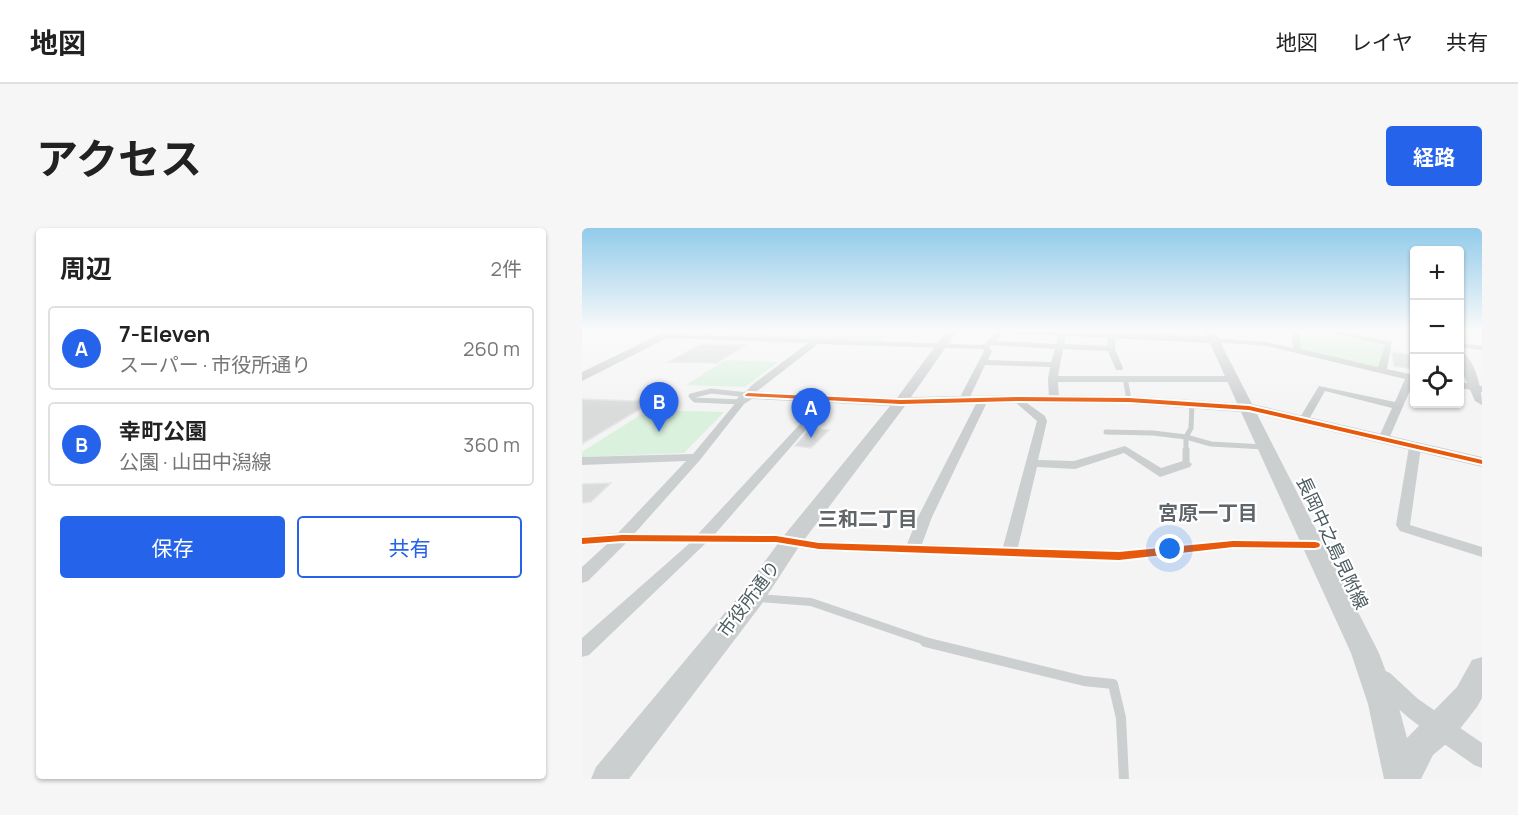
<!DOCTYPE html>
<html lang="ja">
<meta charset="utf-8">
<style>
:root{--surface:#fff;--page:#f6f6f6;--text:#222;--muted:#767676;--line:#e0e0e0;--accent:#2563eb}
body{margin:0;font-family:Manrope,"Noto Sans JP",sans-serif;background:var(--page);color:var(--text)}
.controls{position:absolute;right:18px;top:18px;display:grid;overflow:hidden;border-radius:6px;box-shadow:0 2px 4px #0004}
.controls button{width:54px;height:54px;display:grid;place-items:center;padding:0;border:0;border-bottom:2px solid var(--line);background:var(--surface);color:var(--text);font:30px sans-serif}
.you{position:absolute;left:588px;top:321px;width:21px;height:21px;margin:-15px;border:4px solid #fff;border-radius:50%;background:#1a73e8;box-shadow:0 0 0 9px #1a73e833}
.badge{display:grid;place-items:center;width:39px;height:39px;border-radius:50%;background:var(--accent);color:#fff;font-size:20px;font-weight:700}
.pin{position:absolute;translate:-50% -50px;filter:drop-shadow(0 2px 3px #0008)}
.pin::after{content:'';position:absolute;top:32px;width:21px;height:18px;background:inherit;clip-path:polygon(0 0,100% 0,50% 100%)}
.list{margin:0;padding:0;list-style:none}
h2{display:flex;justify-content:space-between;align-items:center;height:78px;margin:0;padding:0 24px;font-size:26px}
h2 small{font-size:20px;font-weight:400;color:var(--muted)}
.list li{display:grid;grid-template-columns:39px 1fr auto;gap:18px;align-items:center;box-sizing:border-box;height:84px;margin:0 12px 12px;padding:0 12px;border:2px solid var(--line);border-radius:6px}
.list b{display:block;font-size:22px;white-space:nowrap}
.list p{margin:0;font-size:20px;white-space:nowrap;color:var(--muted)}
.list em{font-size:20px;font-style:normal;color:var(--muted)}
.actions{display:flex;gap:12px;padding:18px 24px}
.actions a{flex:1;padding:14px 0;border:2px solid var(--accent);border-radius:6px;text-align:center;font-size:21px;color:var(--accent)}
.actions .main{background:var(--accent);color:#fff}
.icon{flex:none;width:33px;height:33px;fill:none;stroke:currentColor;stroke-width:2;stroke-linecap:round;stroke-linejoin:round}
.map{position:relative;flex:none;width:900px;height:551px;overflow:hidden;border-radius:6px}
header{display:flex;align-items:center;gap:36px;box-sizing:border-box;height:84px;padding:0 30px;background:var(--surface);border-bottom:2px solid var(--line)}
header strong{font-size:28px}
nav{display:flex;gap:33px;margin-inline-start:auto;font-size:21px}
.intro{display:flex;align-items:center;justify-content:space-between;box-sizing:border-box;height:144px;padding:0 36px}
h1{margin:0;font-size:42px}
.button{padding:15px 27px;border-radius:6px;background:var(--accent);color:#fff;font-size:21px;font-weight:700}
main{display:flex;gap:36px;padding:0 36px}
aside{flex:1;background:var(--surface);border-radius:6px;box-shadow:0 2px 4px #0004}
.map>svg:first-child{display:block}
</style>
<header>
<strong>地図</strong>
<nav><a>地図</a><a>レイヤ</a><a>共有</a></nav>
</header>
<div class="intro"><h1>アクセス</h1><a class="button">経路</a></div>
<main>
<aside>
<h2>周辺<small>2件</small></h2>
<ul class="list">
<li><span class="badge">A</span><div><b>7-Eleven</b><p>スーパー · 市役所通り</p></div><em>260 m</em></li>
<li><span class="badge">B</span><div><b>幸町公園</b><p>公園 · 山田中潟線</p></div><em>360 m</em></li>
</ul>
<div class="actions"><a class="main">保存</a><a>共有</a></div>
</aside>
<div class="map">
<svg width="900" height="551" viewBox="0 0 900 551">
<rect width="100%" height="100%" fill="#f4f4f4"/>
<polygon fill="#e6e5e6" points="127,102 309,102 299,112 293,113 118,107"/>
<g fill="#daf1de">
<polygon points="136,102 301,102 294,110 287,111 131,105"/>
<polygon points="716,102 734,102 803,117 796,139 717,121"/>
<polygon points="144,132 194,134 195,135 163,159 104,157"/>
<polygon points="66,182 142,184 102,225 0,229 0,224"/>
</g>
<g fill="#dadcdc" stroke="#e5e6e7" stroke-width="1.5">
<polygon points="119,116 164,117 135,135 86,134"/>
<polygon points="810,124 832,127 832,141 812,138"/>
<polygon points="77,167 78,169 0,216 0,171 51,173"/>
<polygon points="228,200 247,202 229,220 213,218"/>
<polygon points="29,255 9,274 0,275 0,256"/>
</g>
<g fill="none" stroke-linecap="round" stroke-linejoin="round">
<polyline stroke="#cbcfcf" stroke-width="4" points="543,150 544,156"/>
<g stroke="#cbcfcf" stroke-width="5">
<polyline points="544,155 547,172"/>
<polyline points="159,174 113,172 109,168 129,163 166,167"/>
<polyline points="524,204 571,205 604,209 629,216 682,219"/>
<polyline points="604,223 604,209 609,200 610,175"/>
</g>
<polyline stroke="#cbcfcf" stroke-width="7" points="604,222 604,236"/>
<polyline stroke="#cbcfcf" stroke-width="8" points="176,370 229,374 349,415"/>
<polyline stroke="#cbcfcf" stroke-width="10" points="343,414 502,453 531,456 539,490 542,551"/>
<g fill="#cbcfcf" fill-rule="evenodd">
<path d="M417,102H425L414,113L474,116L478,102H485L482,116L525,118L526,102H534L533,121L541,140L540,142H534L526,123L481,121L476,148H650L654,151L650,154H476L477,171L472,174L467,171L466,151L468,139L403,137L386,173L381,176L376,173L402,123L401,121L236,116L166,170L161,167L170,157L226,115L84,110L80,108L84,106L401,117ZM409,117L473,121L469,134L406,132L410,123L407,119Z"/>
<polygon points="709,102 717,102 719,121 796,139 803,117 736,102 752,102 810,114 805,141 832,147 832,153 806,213 802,214 796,211 810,180 743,163 726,193 718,193 717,191 737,158 813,174 823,151 685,118 632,114 628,112 632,110 685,114 711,120"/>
<polygon points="878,115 900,118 900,122 878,119"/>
<polygon points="878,154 900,158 900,164 878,160"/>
<polygon points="246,168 249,169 249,173 133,306 194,306 237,313 325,316 336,289 396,172 401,169 406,172 350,289 340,316 421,319 455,193 432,173 430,171 435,168 463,188 465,193 456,232 492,233 543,218 579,240 604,232 610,236 608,239 578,249 542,225 493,241 455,239 436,319 537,323 651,311 733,312 738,313 741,317 738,321 733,322 651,321 537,333 237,323 194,316 124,315 7,427 0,429 0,410 108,315 44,315 6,353 0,355 0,339 25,316 0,318 0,308 36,305 104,233 0,237 0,229 111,226 156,172 162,172 162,176 118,232 53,305 116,306 243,169"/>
<polygon points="833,216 839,219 828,297 900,319 900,329 818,303 814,297 827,219"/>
<path d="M801,442L808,445L836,471L900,515V540L892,537C865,517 805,480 791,451L794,445Z"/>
</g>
<g fill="#cccfd0" fill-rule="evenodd">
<polygon points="87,102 101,102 0,153 0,144"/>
<polygon points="365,102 376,102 329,169 435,167 547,168 655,175 628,115 423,105 418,102 499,102 625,108 622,102 632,102 670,176 900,229 900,239 675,186 797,425 816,476 825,510 875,459 890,432 900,429 900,470 895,479 870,511 851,527 839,551 802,551 786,476 769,425 659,184 547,176 435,175 323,178 216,320 179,377 47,551 9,551 14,539 161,363 200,310 308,178 170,171 159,178 154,177 152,174 161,164 166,163 315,170"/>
<path d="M878,123C893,129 900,163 900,177L893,173L878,139Z"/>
</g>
<defs>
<g id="cycleway">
<polygon points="166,165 319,172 435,169 547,170 667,178 900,232 900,236 667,182 547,174 435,173 319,176 164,168 163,167"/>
<polygon points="40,307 194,308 237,315 537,324 651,313 733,314 737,315 738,317 737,319 733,320 651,319 537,332 237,321 194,314 40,313 0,316 0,310"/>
</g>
</defs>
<use href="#cycleway" stroke="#fff" stroke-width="4"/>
<use href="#cycleway" fill="#e8590c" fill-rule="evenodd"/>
</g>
<linearGradient id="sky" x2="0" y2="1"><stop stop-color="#92cbea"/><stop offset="0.57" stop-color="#fafafa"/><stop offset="1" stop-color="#fafafa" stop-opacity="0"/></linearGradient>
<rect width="900" height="180" fill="url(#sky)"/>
<g text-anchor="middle" stroke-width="4.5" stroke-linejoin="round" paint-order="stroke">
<g font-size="18" fill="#4b5b60" stroke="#fff">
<text transform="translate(750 315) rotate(65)" y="6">長岡中之島見附線</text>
<text transform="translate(167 371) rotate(-53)" y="6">市役所通り</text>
</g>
<g font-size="20" font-weight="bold" fill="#5f6568" stroke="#fff">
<text x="626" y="292">宮原一丁目</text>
<text x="286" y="298">三和二丁目</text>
</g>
</g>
</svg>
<div class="controls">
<button>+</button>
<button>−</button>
<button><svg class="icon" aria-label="locate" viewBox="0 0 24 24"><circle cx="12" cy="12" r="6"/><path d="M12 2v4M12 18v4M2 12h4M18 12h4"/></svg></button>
</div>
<div class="you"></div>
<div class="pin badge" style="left:229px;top:210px">A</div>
<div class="pin badge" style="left:77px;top:204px">B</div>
</div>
</main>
